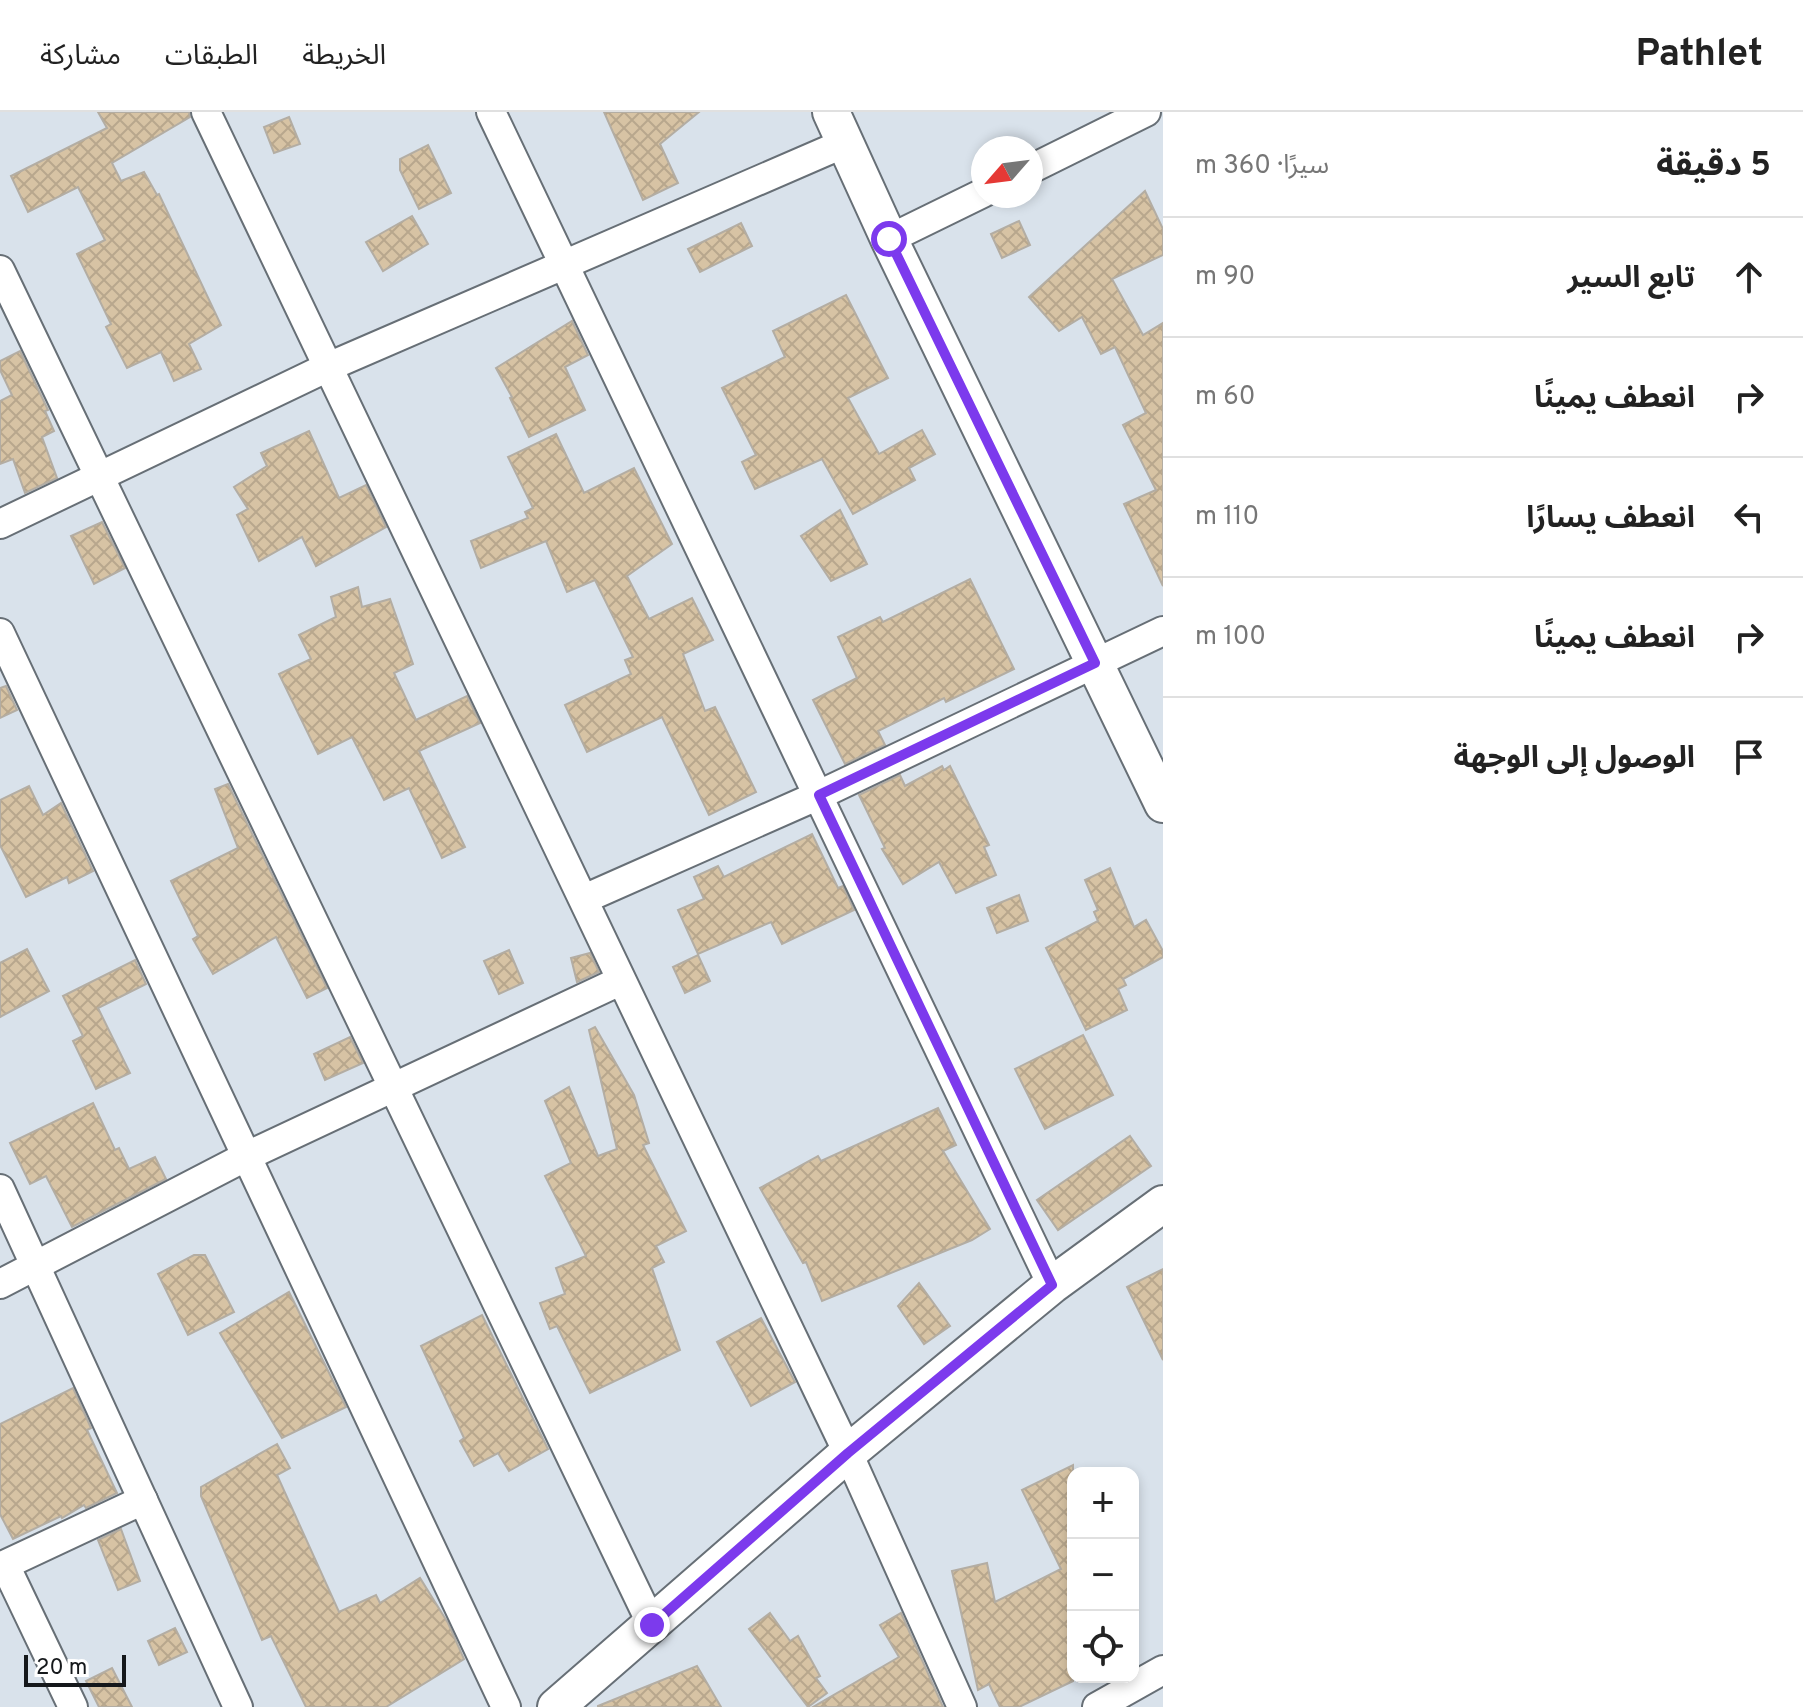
<!DOCTYPE html>
<html lang="ar">
<meta charset="utf-8">
<style>
:root{--surface:#fff;--page:#f6f6f6;--text:#222;--muted:#767676;--line:#e0e0e0}
body{margin:0;font-family:Overpass,"Noto Sans Arabic",sans-serif;background:var(--page);color:var(--text);direction:rtl}
.controls{position:absolute;right:24px;bottom:24px;display:grid;overflow:hidden;border-radius:16px;box-shadow:0 4px 12px #0003}
.controls button{width:72px;height:72px;display:grid;place-items:center;padding:0;border:0;border-bottom:2px solid var(--line);background:var(--surface);color:var(--text);font:40px sans-serif}
.compass{position:absolute;left:971px;top:24px;width:72px;height:72px;border-radius:50%;background:var(--surface);box-shadow:0 4px 12px #0003;rotate:242deg}
.scale{position:absolute;left:24px;bottom:20px;width:102px;box-sizing:border-box;padding-left:8px;border:4px solid #15181b;border-top:0;font-size:22px;line-height:28px;white-space:nowrap;color:#15181b;-webkit-text-stroke:6px #fff;paint-order:stroke}
.stop{position:absolute;width:24px;height:24px;margin:-18px;border:6px solid #7c3aed;border-radius:50%;background:#fff}
.stop.end{background:#7c3aed;border-color:#fff;box-shadow:0 2px 8px #0008}
.list{margin:0;padding:0;list-style:none}
h2{display:flex;justify-content:space-between;align-items:center;height:104px;margin:0;padding:0 32px;font-size:34px}
h2 small{font-size:26px;font-weight:400;color:var(--muted)}
.list li{display:grid;grid-template-columns:52px 1fr auto;gap:24px;align-items:center;box-sizing:border-box;height:120px;padding:0 32px;border-top:2px solid var(--line)}
.list b{display:block;font-size:30px;white-space:nowrap}
.list em{font-size:26px;font-style:normal;color:var(--muted)}
.icon{flex:none;width:44px;height:44px;fill:none;stroke:currentColor;stroke-width:2;stroke-linecap:round;stroke-linejoin:round}
.map{position:relative;flex:none;width:1163px;height:1595px;overflow:hidden;direction:ltr}
header{display:flex;align-items:center;gap:48px;box-sizing:border-box;height:112px;padding:0 40px;background:var(--surface);border-bottom:2px solid var(--line)}
header strong{font-size:38px}
nav{display:flex;gap:44px;margin-inline-start:auto;font-size:28px}
main{display:flex}
aside{flex:1;background:var(--surface)}
.map>svg:first-child{display:block}
</style>
<header>
<strong>Pathlet</strong>
<nav><a>الخريطة</a><a>الطبقات</a><a>مشاركة</a></nav>
</header>
<main>
<aside>
<h2>5 دقيقة<small>سيرًا · 360 m</small></h2>
<ul class="list">
<li><svg class="icon" aria-label="ahead" viewBox="0 0 24 24"><path d="M12 20V5M6 11l6-6 6 6"/></svg><div><b>تابع السير</b></div><em>90 m</em></li>
<li><svg class="icon" aria-label="right" viewBox="0 0 24 24"><path d="M7 20v-9h11M14 6l5 5-5 5"/></svg><div><b>انعطف يمينًا</b></div><em>60 m</em></li>
<li><svg class="icon" aria-label="left" viewBox="0 0 24 24"><path d="M17 20v-9H6M10 6l-5 5 5 5"/></svg><div><b>انعطف يسارًا</b></div><em>110 m</em></li>
<li><svg class="icon" aria-label="right" viewBox="0 0 24 24"><path d="M7 20v-9h11M14 6l5 5-5 5"/></svg><div><b>انعطف يمينًا</b></div><em>100 m</em></li>
<li><svg class="icon" aria-label="arrive" viewBox="0 0 24 24"><path d="M6 21V4h12l-3 4 3 4H6"/></svg><div><b>الوصول إلى الوجهة</b></div></li>
</ul>
</aside>
<div class="map">
<svg width="1163" height="1595" viewBox="0 0 1163 1595">
<defs>
<pattern id="building-cross-hatch" width="8" height="8" patternUnits="userSpaceOnUse" patternTransform="scale(2)"><rect width="8" height="8" fill="#d7c3a4"/><path d="M0 0l8 8M0 8l8-8" fill="none" stroke="#b8a78d"/></pattern>
</defs>
<rect width="100%" height="100%" fill="#d9e2eb"/>
<g fill="url(#building-cross-hatch)" stroke="#b3ada3" stroke-width="2">
<polygon points="98,0 189,0 190,5 112,51 121,69 144,60 157,83 159,82 221,213 189,232 201,257 174,269 161,240 127,256 106,215 111,212 77,142 105,128 78,75 28,100 11,64 107,16"/>
<polygon points="604,0 699,0 660,32 678,71 643,88"/>
<polygon points="289,5 300,32 274,41 264,15"/>
<polygon points="428,33 451,81 419,97 400,58 400,47"/>
<polygon points="1145,79 1163,117 1163,143 1112,167 1143,223 1163,211 1163,474 1124,392 1156,378 1123,313 1146,301 1115,235 1101,242 1082,205 1059,219 1029,185"/>
<polygon points="412,104 428,132 383,159 366,130"/>
<polygon points="1019,109 1030,133 1002,146 991,122"/>
<polygon points="741,111 752,134 700,160 688,137"/>
<polygon points="846,183 888,266 848,286 879,342 922,318 935,342 909,356 915,368 853,402 822,347 755,377 742,350 756,343 722,276 785,245 773,219"/>
<polygon points="572,209 588,243 565,255 585,298 529,325 510,286 512,285 496,256"/>
<polygon points="20,239 48,298 45,299 54,319 42,325 57,366 25,381 13,347 0,352 0,289 12,283 0,258 0,249"/>
<polygon points="309,319 339,386 366,373 386,415 316,454 302,425 259,449 237,403 248,397 234,375 267,354 261,341"/>
<polygon points="556,322 584,381 634,356 672,432 627,464 649,507 692,486 713,528 683,542 705,599 715,595 756,680 709,703 662,605 587,640 565,593 631,562 625,548 633,545 595,468 567,480 546,429 481,456 471,429 528,406 525,400 533,396 508,345"/>
<polygon points="840,398 867,452 831,469 801,424"/>
<polygon points="102,410 125,456 94,472 71,424"/>
<polygon points="970,467 1014,557 946,590 944,586 878,619 885,633 845,652 813,588 857,566 838,525 880,505 883,510"/>
<polygon points="358,475 362,495 390,487 413,552 394,561 416,608 467,584 480,611 419,639 465,735 442,746 409,676 384,688 352,625 318,642 279,562 311,547 299,523 336,505 331,485"/>
<polygon points="6,574 17,598 0,606 0,576"/>
<polygon points="942,654 944,658 950,654 989,733 984,735 996,763 956,781 939,750 903,772 882,737 885,736 859,683 900,663 905,674"/>
<polygon points="228,672 327,876 307,886 276,825 213,862 193,827 198,824 171,769 238,736 215,677"/>
<polygon points="29,674 43,703 61,691 93,759 69,771 67,765 26,785 0,733 0,688"/>
<polygon points="812,722 838,776 843,774 854,798 782,832 771,810 698,842 678,798 704,787 694,765 718,754 724,765"/>
<polygon points="1110,756 1134,815 1146,808 1163,839 1163,845 1123,867 1126,873 1118,877 1127,898 1086,918 1046,836 1098,809 1094,800 1098,798 1085,768"/>
<polygon points="1019,783 1028,809 997,821 987,796"/>
<polygon points="27,837 49,879 0,905 0,851"/>
<polygon points="509,838 523,871 499,882 484,849"/>
<polygon points="590,841 599,860 577,870 571,846"/>
<polygon points="698,843 710,869 685,881 673,855"/>
<polygon points="135,848 146,872 98,896 130,961 96,977 73,929 83,924 63,884"/>
<polygon points="595,915 634,983 649,1031 643,1033 686,1119 656,1134 664,1150 652,1156 680,1238 590,1281 557,1214 550,1217 540,1191 565,1182 556,1156 586,1144 545,1064 571,1051 545,989 569,975 598,1044 617,1037 589,918"/>
<polygon points="1083,923 1113,983 1045,1017 1015,957"/>
<polygon points="350,925 363,951 325,968 314,942"/>
<polygon points="93,991 115,1038 119,1036 129,1057 155,1045 166,1067 72,1115 46,1064 30,1072 10,1031"/>
<polygon points="938,996 956,1033 943,1039 990,1117 972,1128 822,1189 806,1150 803,1151 760,1076 818,1044 821,1049"/>
<polygon points="1130,1024 1151,1054 1058,1118 1037,1088"/>
<polygon points="194,1143 205,1143 234,1200 188,1223 158,1162"/>
<polygon points="1163,1157 1163,1248 1127,1175"/>
<polygon points="919,1171 950,1214 924,1232 898,1194"/>
<polygon points="289,1180 346,1295 282,1326 220,1221"/>
<polygon points="482,1203 548,1337 509,1359 498,1341 474,1354 460,1329 464,1326 421,1234"/>
<polygon points="761,1206 795,1270 751,1294 717,1230"/>
<polygon points="73,1276 91,1316 87,1318 117,1381 86,1396 84,1393 62,1406 61,1404 13,1427 0,1402 0,1312"/>
<polygon points="277,1332 290,1356 277,1363 339,1500 376,1483 380,1491 420,1466 448,1511 464,1547 386,1595 306,1595 271,1524 262,1528 201,1384 201,1375"/>
<polygon points="1073,1353 1073,1569 1019,1595 1000,1595 989,1572 978,1578 952,1459 987,1451 995,1490 1061,1457 1022,1378"/>
<polygon points="121,1417 140,1469 118,1478 98,1428"/>
<polygon points="770,1501 790,1529 798,1524 820,1564 816,1566 827,1581 808,1595 749,1517"/>
<polygon points="901,1501 943,1595 813,1595 899,1545 880,1513"/>
<polygon points="175,1516 187,1540 159,1553 148,1529"/>
<polygon points="697,1554 721,1595 598,1595 598,1594"/>
<polygon points="112,1556 132,1595 99,1595 86,1569"/>
</g>
<g fill="none" stroke-linecap="round" stroke-linejoin="round">
<defs>
<g id="minor">
<polyline points="206,0 848,1341 962,1595"/>
<polyline points="491,0 1052,1173"/>
<polyline points="1031,57 1146,0"/>
<polyline points="889,127 983,81"/>
<polyline points="0,158 652,1513"/>
<polyline points="0,412 328,255 845,31"/>
<polyline points="0,521 506,1595"/>
<polyline points="584,787 819,683 1163,519"/>
<polyline points="0,1077 238,1595"/>
<polyline points="0,1172 247,1044 620,869"/>
<polyline points="5,1453 73,1595"/>
<polyline points="0,1455 143,1388"/>
<polyline points="1097,1595 1163,1558"/>
</g>
<g id="tertiary">
<polyline points="831,0 889,127 1163,692"/>
<polyline points="556,1595 848,1341 1052,1173 1163,1092"/>
</g>
</defs>
<use href="#minor" stroke="#676f76" stroke-width="32"/>
<use href="#tertiary" stroke="#676f76" stroke-width="40"/>
<use href="#minor" stroke="#fff" stroke-width="28"/>
<use href="#tertiary" stroke="#fff" stroke-width="36"/>
</g>
<g fill="none" stroke-linecap="round" stroke-linejoin="round">
<polyline stroke="#7c3aed" stroke-width="10" points="652,1513 848,1341 1052,1173 819,683 1095,551 889,127"/>
</g>
</svg>
<div class="controls">
<button>+</button>
<button>−</button>
<button><svg class="icon" aria-label="locate" viewBox="0 0 24 24"><circle cx="12" cy="12" r="6"/><path d="M12 2v4M12 18v4M2 12h4M18 12h4"/></svg></button>
</div>
<svg class="compass" viewBox="-18 -18 36 36"><path d="M0-13l5 13h-10z" fill="#e53935"/><path d="M0 13l5-13h-10z" fill="#767676"/></svg>
<div class="scale">20 m</div>
<div class="stop" style="left:889px;top:127px"></div>
<div class="stop end" style="left:652px;top:1513px"></div>
</div>
</main>
